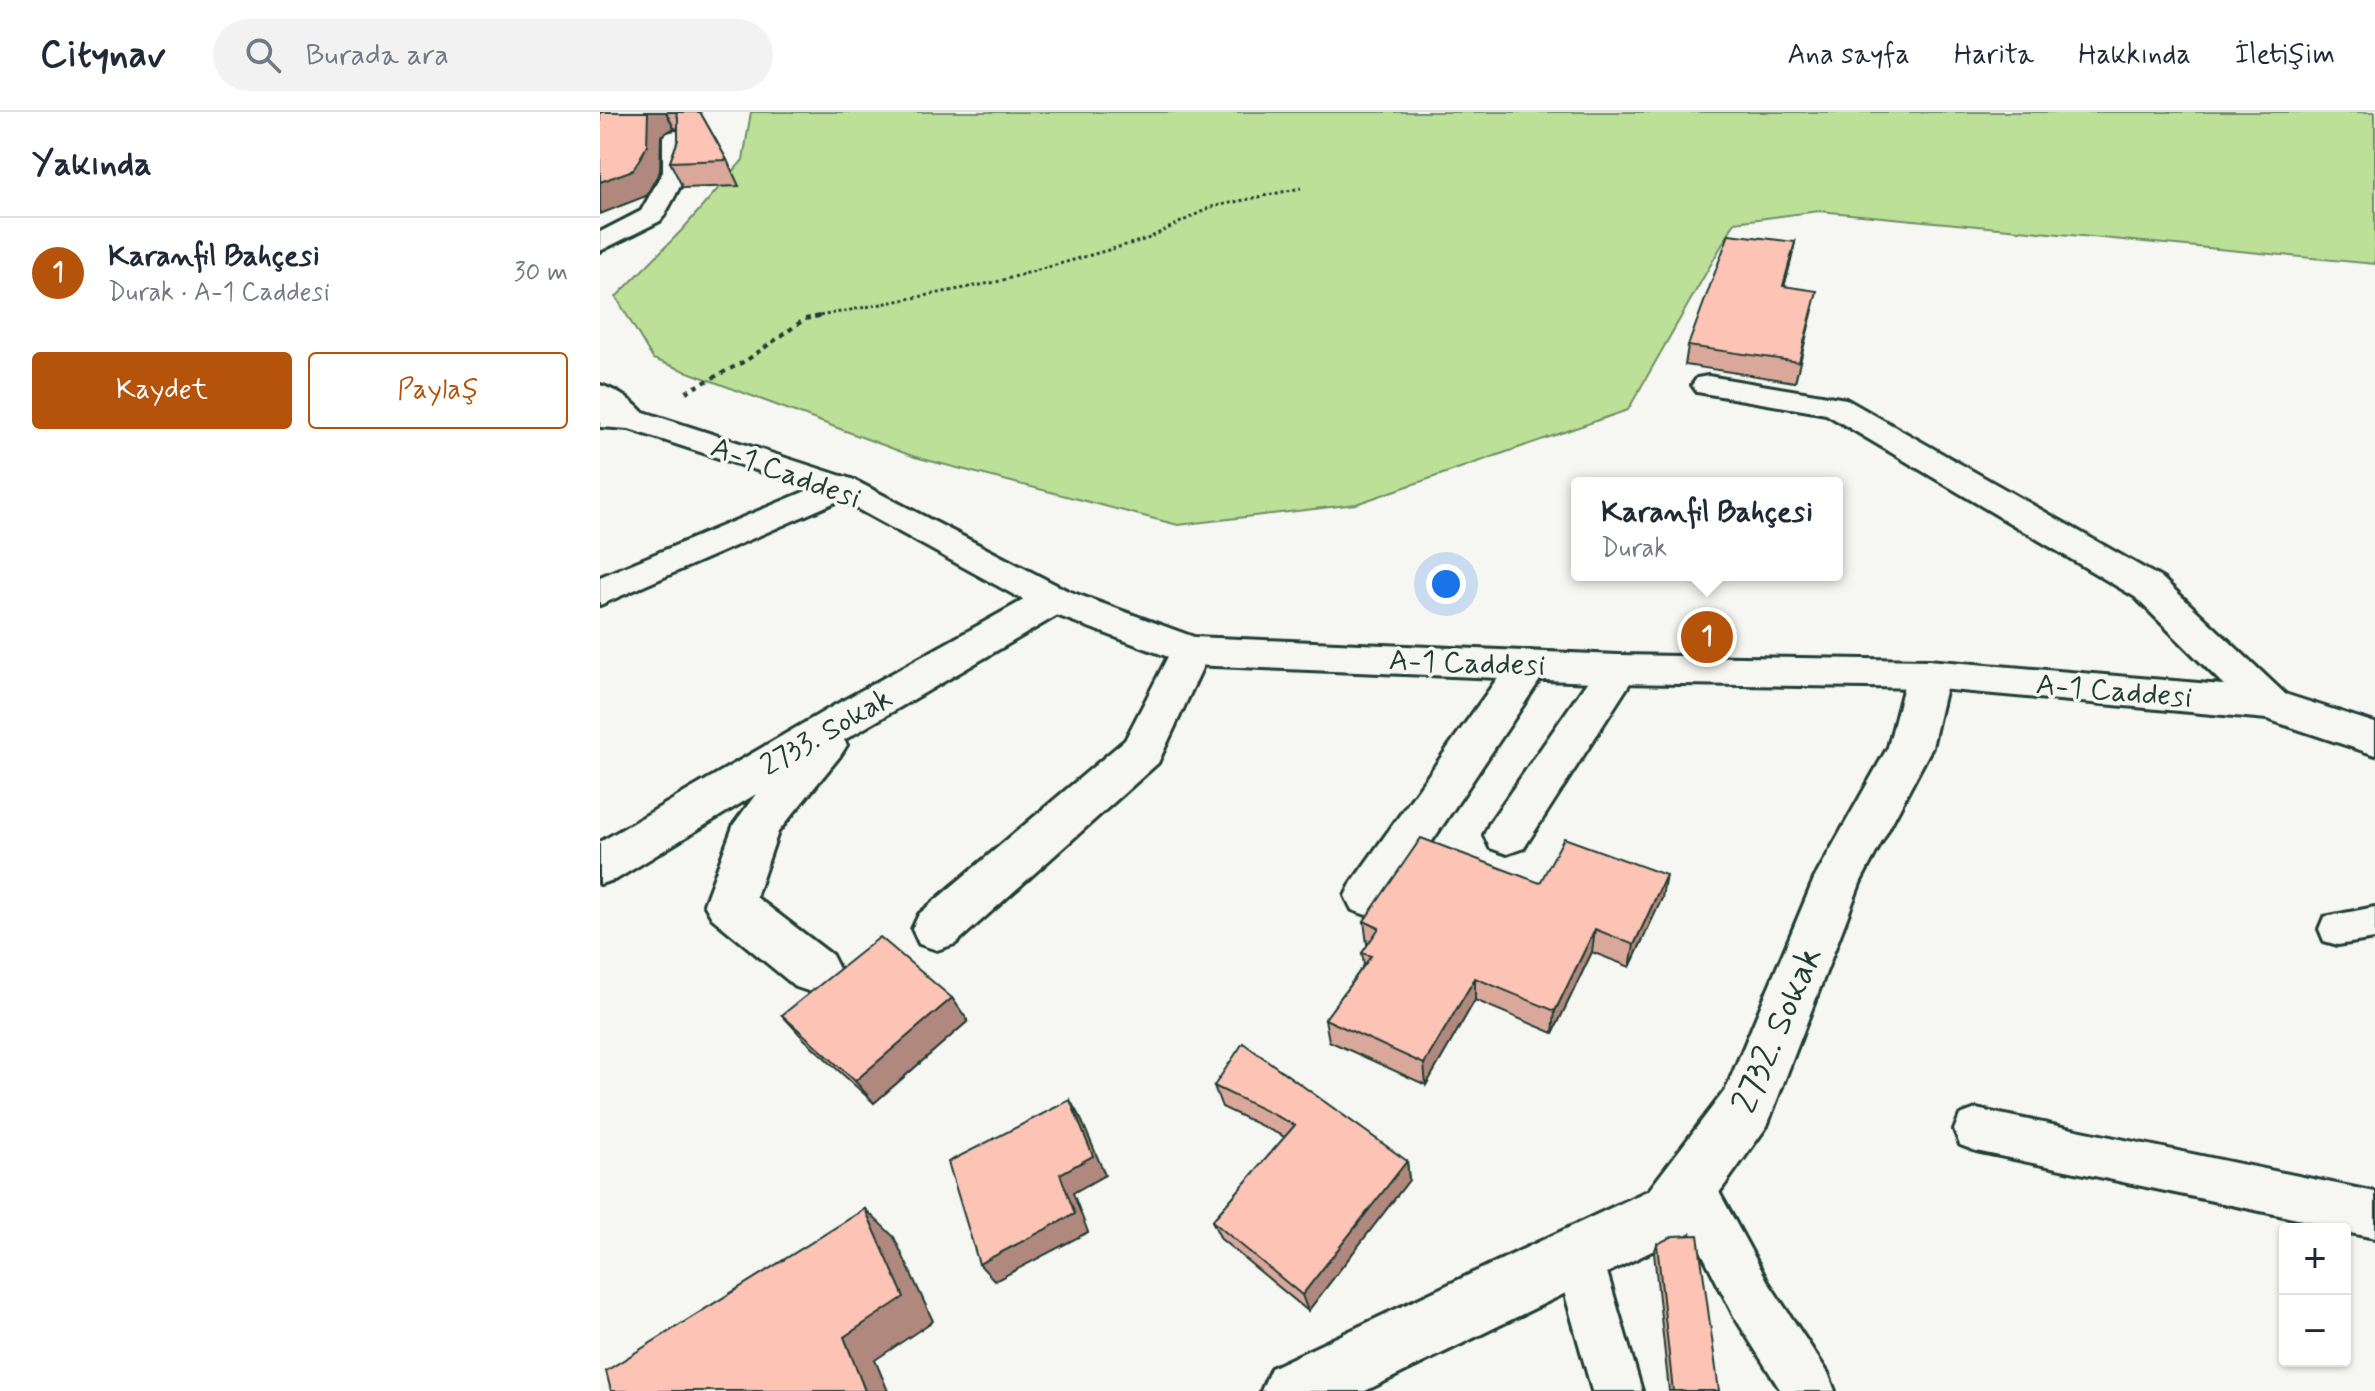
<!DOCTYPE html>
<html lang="tr">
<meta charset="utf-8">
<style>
:root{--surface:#fff;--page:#f2f2f3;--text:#1f2937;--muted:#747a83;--line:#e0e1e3;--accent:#b45309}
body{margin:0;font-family:Mynerve,sans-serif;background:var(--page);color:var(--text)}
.controls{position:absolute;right:24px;bottom:24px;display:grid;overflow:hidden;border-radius:8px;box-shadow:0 2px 6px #0004}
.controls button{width:72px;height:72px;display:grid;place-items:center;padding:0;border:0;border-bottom:2px solid var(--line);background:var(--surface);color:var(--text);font:40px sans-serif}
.you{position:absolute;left:846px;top:472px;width:28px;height:28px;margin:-20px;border:6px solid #fff;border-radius:50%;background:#1a73e8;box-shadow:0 0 0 12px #1a73e833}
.badge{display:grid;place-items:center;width:52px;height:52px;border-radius:50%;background:var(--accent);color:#fff;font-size:26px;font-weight:700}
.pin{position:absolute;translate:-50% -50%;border:4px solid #fff;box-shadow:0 2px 8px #0006}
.popup{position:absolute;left:971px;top:365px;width:272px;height:104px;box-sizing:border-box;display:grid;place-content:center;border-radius:8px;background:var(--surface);filter:drop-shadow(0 2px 6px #0005);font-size:26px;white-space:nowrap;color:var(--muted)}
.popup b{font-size:30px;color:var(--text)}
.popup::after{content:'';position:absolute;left:50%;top:100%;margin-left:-16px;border:16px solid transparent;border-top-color:var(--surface)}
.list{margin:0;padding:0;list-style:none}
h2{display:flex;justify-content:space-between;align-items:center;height:104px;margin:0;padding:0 32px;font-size:34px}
h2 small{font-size:26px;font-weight:400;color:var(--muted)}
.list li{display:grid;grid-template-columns:52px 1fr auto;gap:24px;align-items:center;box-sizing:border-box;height:112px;padding:0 32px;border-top:2px solid var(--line)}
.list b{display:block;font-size:30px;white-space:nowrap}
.list p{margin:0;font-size:26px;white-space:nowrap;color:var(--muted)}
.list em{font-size:26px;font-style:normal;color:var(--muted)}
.actions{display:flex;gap:16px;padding:24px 32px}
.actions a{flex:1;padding:18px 0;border:2px solid var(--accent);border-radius:8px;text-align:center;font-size:28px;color:var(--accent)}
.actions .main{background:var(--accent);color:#fff}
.icon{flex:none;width:44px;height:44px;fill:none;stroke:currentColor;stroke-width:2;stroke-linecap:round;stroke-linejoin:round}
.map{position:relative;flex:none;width:1775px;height:1279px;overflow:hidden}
header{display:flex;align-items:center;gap:48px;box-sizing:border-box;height:112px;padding:0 40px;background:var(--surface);border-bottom:2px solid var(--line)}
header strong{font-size:38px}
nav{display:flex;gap:44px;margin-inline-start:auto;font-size:28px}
.search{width:560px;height:72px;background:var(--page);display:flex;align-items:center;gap:20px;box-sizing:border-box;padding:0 28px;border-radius:44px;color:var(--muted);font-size:30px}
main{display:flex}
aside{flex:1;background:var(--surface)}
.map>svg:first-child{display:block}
</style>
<header>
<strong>Citynav</strong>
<div class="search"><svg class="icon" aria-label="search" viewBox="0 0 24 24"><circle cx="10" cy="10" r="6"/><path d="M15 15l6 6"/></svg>Burada ara</div>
<nav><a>Ana sayfa</a><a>Harita</a><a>Hakkında</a><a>İletişim</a></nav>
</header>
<main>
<aside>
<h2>Yakında<small></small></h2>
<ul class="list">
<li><span class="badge">1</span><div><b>Karanfil Bahçesi</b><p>Durak · A-1 Caddesi</p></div><em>30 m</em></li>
</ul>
<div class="actions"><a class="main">Kaydet</a><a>Paylaş</a></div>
</aside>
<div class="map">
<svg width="1775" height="1279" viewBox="0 0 1775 1279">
<rect width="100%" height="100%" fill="#f6f6f2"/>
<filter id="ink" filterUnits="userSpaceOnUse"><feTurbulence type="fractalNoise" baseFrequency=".0125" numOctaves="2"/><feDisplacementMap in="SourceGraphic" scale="16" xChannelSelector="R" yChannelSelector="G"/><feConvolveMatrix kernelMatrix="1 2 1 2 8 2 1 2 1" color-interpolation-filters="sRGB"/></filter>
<g filter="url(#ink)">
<polygon fill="#bde099" stroke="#6e8e66" stroke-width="2" points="151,0 1775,0 1775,152 1219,99 1135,110 1028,298 756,392 578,413 315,345 53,247 16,185 82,118 143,48"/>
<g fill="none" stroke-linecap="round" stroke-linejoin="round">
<defs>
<g id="service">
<polygon points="1775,795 1775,827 1738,833 1724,829 1719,817 1724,805"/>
<polygon points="1376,997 1775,1080 1775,1126 1745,1120 1745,1117 1376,1039 1360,1033 1354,1018 1360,1003"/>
<polygon points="1090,1050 1106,1056 1168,1170 1228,1261 1235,1279 1181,1279 1134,1204 1067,1072 1074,1056"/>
<polygon points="978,1119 995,1126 1002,1143 1042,1279 992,1279 954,1143 961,1126"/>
</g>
<g id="minor">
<path d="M75,19L83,21C99,48 77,80 64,104L60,109L0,139V120L41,99L63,60V26L67,21Z"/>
<polygon points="1108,264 1246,287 1563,467 1684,581 1690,592 1684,603 1669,607 1654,603 1535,485 1226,302 1097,280 1092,273 1097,266"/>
<path d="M0,273C17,278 38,292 48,307L44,314C24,319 15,310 0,298Z"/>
<polygon points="242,364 254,368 260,375 254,382 0,493 0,465"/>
<polygon points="454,475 468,479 473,488 468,497 244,628 247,633 240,644 178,720 156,785 232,843 240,859 232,875 214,881 196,875 112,806 104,792 134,712 156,682 17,767 0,772 0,730 235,593 440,479"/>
<polygon points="590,525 604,529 610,539 558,651 355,832 337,838 319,832 312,817 319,802 525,628 576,529"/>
<polygon points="929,539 944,543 950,553 786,798 769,804 752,798 745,784 752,770 914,543"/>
<polygon points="1018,543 1033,547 1039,557 924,736 907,742 890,736 884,723 890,710 1003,547"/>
<polygon points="1328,548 1343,552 1349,562 1332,635 1261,769 1167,1014 1091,1120 765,1279 661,1279 671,1256 1049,1078 1126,977 1214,767 1288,635 1307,562 1313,552"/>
</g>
<polygon id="secondary" points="0,295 44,300 254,368 468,479 594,525 1018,543 1328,548 1669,577 1775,611 1775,643 1667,607 1328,576 1018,571 590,553 440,497 230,382 29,317 0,315"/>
</defs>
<use href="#service" stroke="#1f3d34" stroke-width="6"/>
<use href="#minor" stroke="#1f3d34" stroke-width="6"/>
<use href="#secondary" stroke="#1f3d34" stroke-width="6"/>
<polyline stroke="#1f3d34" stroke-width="3" stroke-dasharray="3 3" stroke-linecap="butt" points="214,205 396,170 547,127 611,95 701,76"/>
<polyline stroke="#1f3d34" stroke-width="4" stroke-dasharray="5 5" stroke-linecap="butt" points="86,280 147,248 205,207 224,203"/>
<use href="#service" fill="#f6f6f2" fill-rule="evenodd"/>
<use href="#minor" fill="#f6f6f2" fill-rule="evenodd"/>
<use href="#secondary" fill="#f6f6f2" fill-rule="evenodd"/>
</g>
<g fill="#daa89b" stroke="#1f3d34" stroke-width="2">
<polygon points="0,0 100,0 127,48 139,74 83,76 70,50 78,28 78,17 74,16 61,24 60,59 46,84"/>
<polygon points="1195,130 1184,175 1213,198 1195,270 1085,253 1088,234"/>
<polygon points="940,771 1062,786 1030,855 992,840 953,921 875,888 826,973 729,929 725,907 764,853 762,841 768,833 767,832 764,809"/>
<polygon points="352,886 368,909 274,991 203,926 182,903"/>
<polygon points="614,974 807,1049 809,1068 708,1199 621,1127 612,1109 685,1025 622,995"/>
<polygon points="1057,1132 1119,1279 1069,1279 1054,1141"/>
</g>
<g fill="#b1887e" stroke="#1f3d34" stroke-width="2">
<polygon points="48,0 66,0 74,16 61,24 60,59 46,84 0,102 0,70"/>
<polygon points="1195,130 1191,149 1179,193 1183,174"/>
<polygon points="1066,763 1062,786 1030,855 1034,833"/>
<polygon points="995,817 992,840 953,921 955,899"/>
<polygon points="875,866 875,888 826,973 824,952"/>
<polygon points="352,886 368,909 274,991 255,969"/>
<polygon points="470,988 482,1009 505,1063 473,1081 488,1120 395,1169 379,1152 460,1062"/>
<polygon points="807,1049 809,1068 708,1199 702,1183"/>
<polygon points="265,1097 294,1125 333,1209 275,1248 288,1279 265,1279 244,1225"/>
</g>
<g fill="#fdc3b4" stroke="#1f3d34" stroke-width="2">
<polygon points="0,0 48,0 47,34 33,58 0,70"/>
<polygon points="76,0 100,0 127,48 70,50 78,28 78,6"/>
<polygon points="1129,122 1195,130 1183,174 1217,179 1199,250 1088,234"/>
<polygon points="821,726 940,771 964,726 1066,763 1034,833 995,817 955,899 875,866 824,952 725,907 771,844 762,841 779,816 764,809"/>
<polygon points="280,825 352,886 255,969 182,903"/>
<polygon points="643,931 807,1049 702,1183 612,1109 695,1013 614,974"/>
<polygon points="470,988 493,1044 460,1062 475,1102 379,1152 348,1050"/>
<polygon points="265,1097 304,1185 244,1225 265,1279 11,1279 6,1259"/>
<polygon points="1098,1123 1119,1279 1073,1279 1057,1132 1073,1124"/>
</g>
</g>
<g text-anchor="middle" stroke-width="7" stroke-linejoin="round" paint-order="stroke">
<g font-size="30" fill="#1f3d34" stroke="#f6f6f2">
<text transform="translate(186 360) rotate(20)" y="10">A-1 Caddesi</text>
<text transform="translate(867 550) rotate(2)" y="10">A-1 Caddesi</text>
<text transform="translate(1514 578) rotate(5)" y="10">A-1 Caddesi</text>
<text transform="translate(226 619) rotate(-30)" y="10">2733. Sokak</text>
</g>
<g font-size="36" fill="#1f3d34" stroke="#f6f6f2">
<text transform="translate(1175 917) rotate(-67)" y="13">2732. Sokak</text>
</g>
</g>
</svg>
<div class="controls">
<button>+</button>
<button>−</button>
</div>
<div class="you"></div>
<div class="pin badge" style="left:1107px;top:525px">1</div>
<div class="popup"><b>Karanfil Bahçesi</b>Durak</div>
</div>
</main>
